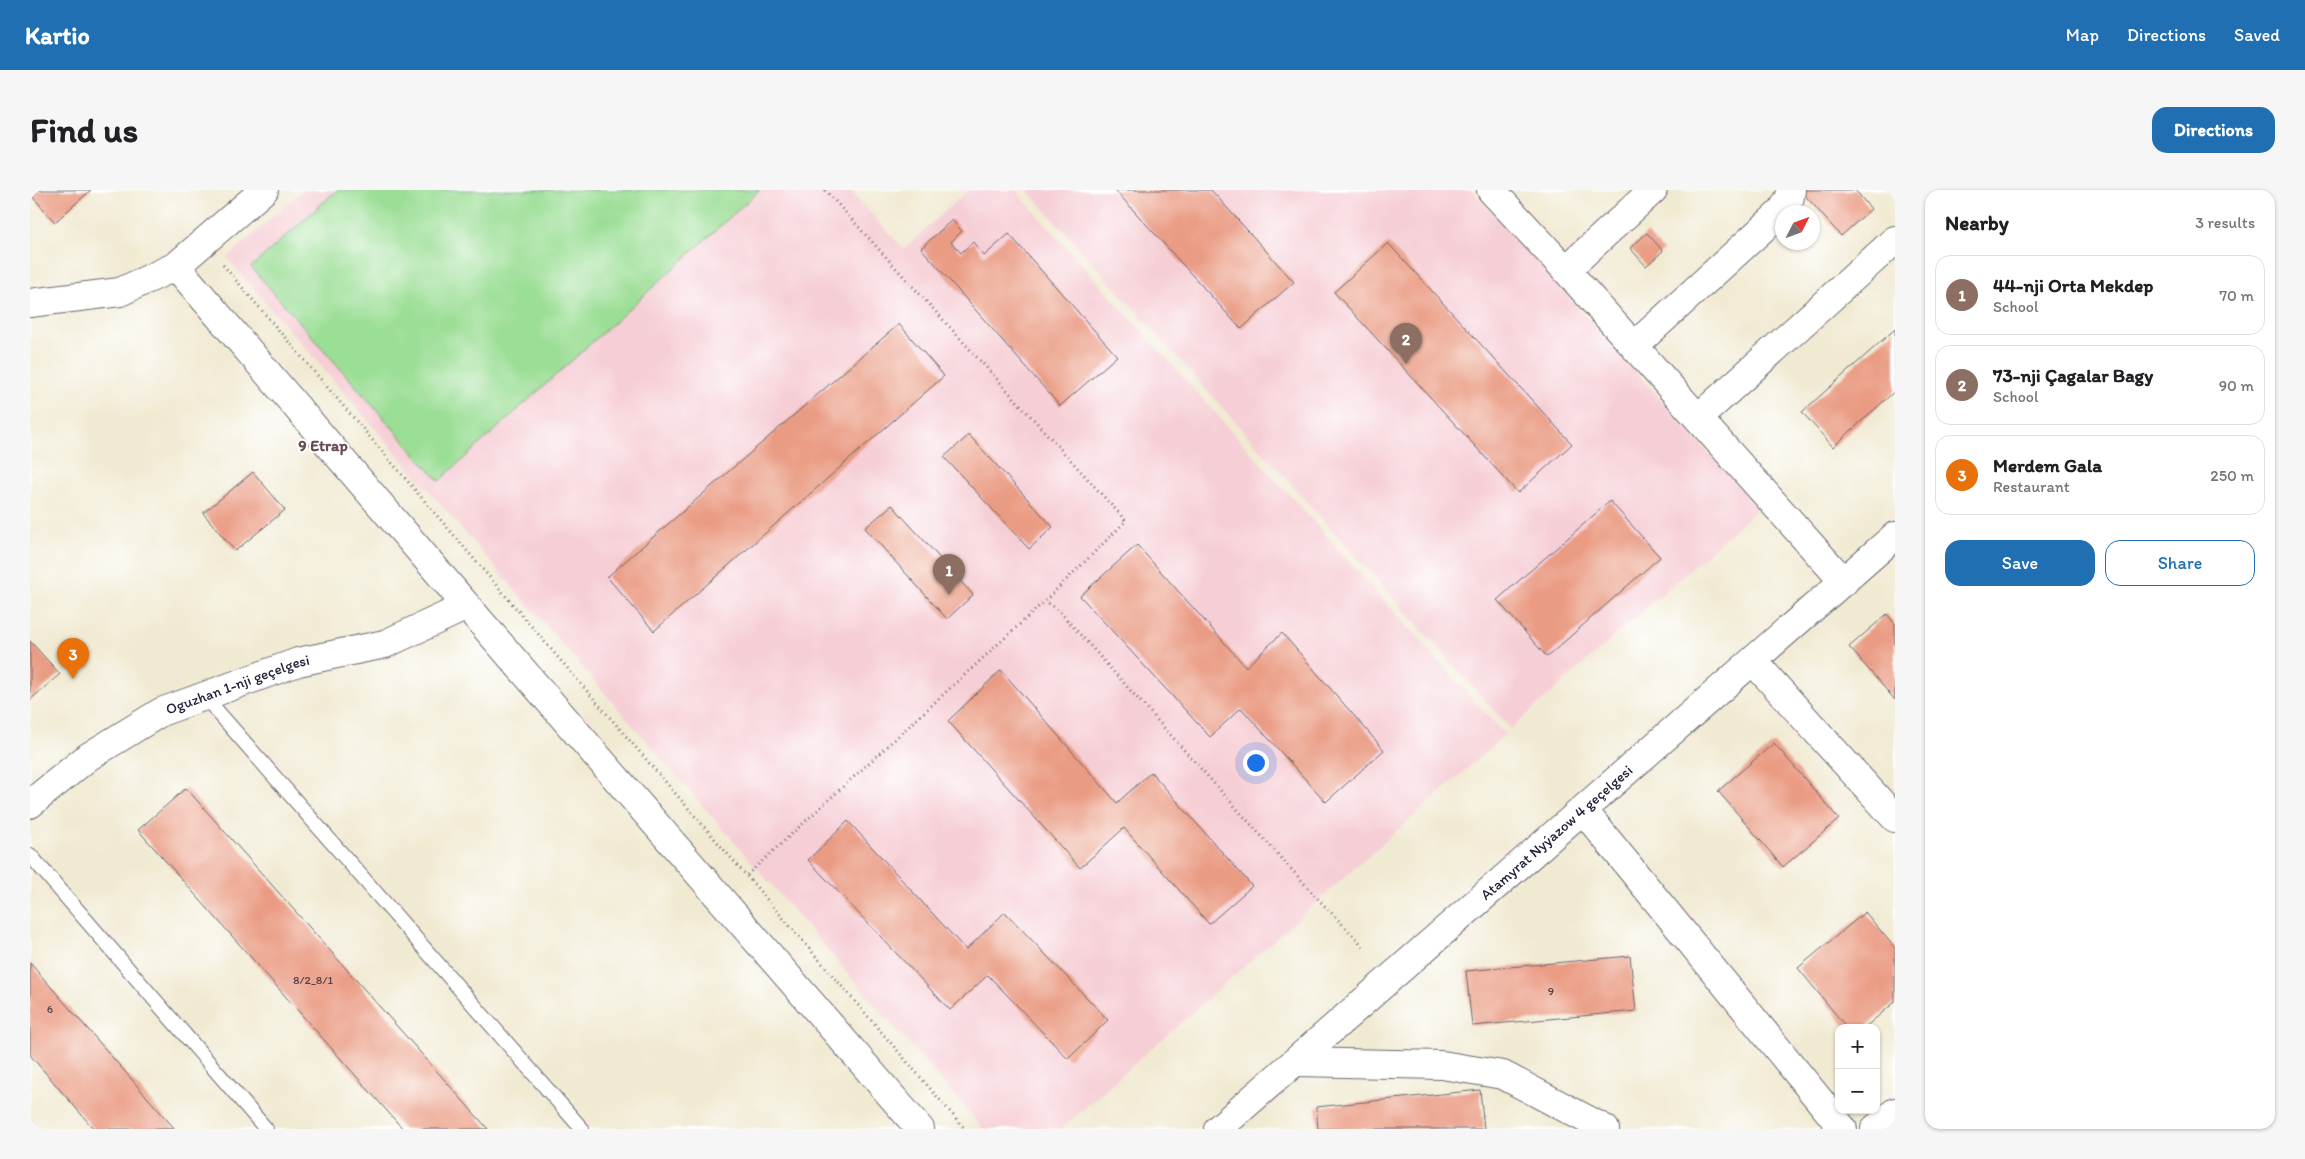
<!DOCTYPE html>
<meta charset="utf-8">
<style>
:root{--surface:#fff;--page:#f6f6f6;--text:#202124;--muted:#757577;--line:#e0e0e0;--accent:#1f6fb2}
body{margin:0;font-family:Itim,sans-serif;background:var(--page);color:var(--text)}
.controls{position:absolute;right:15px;bottom:15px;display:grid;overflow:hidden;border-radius:10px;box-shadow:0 1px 4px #0004}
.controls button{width:45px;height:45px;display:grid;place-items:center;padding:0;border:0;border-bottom:1px solid var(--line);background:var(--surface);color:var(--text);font:25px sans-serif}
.compass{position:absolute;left:1745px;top:15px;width:45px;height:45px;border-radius:50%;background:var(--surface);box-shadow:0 1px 4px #0004;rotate:48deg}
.you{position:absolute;left:1225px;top:572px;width:18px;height:18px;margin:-12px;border:4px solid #fff;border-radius:50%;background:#1a73e8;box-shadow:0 0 0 8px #1a73e833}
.badge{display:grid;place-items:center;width:32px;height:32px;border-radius:50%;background:var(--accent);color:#fff;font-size:16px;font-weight:700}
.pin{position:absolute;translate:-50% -41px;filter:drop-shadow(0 1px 2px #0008)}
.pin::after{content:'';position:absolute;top:26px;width:18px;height:15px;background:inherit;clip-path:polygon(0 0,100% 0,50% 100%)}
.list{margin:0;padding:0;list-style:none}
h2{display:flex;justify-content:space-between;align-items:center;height:65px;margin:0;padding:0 20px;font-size:21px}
h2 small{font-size:16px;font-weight:400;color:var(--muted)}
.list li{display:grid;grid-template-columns:32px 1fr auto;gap:15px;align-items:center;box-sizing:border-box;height:80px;margin:0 10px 10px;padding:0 10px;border:1px solid var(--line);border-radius:15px}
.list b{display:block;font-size:19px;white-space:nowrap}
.list p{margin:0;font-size:16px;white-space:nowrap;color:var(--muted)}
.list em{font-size:16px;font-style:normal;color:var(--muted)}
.actions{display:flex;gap:10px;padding:15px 20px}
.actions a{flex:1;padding:11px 0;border:1px solid var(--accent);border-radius:15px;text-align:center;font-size:18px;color:var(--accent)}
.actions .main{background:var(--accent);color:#fff}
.map{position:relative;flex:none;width:1865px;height:939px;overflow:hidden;border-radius:15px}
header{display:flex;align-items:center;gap:30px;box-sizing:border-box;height:70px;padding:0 25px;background:var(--accent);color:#fff}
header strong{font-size:24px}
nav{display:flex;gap:28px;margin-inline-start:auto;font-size:18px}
.intro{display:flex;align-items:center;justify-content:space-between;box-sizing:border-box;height:120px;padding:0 30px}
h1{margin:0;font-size:35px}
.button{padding:12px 22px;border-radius:15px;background:var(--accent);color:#fff;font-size:18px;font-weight:700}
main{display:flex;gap:30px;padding:0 30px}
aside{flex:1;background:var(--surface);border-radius:15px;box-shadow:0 1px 4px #0004}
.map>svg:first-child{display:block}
</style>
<header>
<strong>Kartio</strong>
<nav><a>Map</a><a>Directions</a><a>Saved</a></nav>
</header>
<div class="intro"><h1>Find us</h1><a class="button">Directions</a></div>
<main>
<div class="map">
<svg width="1865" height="939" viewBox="0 0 1865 939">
<rect width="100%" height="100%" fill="#fff"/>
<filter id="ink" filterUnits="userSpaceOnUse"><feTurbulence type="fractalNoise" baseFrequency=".02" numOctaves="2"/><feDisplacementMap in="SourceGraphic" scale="10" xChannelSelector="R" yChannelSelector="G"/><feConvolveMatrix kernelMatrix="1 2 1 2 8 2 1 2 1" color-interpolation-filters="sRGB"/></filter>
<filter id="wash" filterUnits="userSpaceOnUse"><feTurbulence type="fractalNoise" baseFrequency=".0096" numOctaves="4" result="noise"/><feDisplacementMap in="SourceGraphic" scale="20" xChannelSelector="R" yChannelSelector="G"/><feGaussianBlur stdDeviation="1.12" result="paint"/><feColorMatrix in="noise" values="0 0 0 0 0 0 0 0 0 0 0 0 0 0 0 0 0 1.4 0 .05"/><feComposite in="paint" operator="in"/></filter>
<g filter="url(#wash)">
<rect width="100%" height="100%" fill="#f1ead3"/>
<g fill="#f6cfd6">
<polygon points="273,0 819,0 874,59 938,0 985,0 1475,545 1031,939 953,939 197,68"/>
<polygon points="997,0 1442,0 1728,318 1481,539"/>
</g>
<polygon fill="#9bde95" stroke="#5e8068" points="307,0 730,0 409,291 221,77"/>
<g id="blocks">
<g fill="#ea9b83">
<polygon points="0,0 61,0 25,32 0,4"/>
<polygon points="1085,0 1181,0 1264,92 1211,139"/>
<polygon points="1772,0 1825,0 1841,19 1811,46 1771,1"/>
<polygon points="922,30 932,41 921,52 931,63 943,52 954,66 979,44 1087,166 1030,216 891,58"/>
<polygon points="1617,43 1633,61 1616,76 1600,58"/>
<polygon points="1358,53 1542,254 1488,303 1304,102"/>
<polygon points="869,134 914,186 624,441 577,387"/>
<polygon points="1865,139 1865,201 1803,257 1772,222"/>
<polygon points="939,245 1023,337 999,359 914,267"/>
<polygon points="223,282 255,320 205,361 173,323"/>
<polygon points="1580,311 1630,367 1517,467 1467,410"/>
<polygon points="862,315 943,405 917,429 835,338"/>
<polygon points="1107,355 1216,477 1252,443 1354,560 1296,612 1211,518 1180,547 1050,406"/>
<polygon points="1857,424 1865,434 1865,510 1819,457"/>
<polygon points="0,451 30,484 0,510"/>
<polygon points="971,480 1087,613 1121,582 1222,696 1179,734 1094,638 1050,678 918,531"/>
<polygon points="1744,553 1809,629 1753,677 1688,601"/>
<polygon points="156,598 458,939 373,939 108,640"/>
<polygon points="818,631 936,760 975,722 1078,830 1038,869 958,785 920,820 778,670"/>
<polygon points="1835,722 1865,758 1865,812 1834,838 1817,838 1768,778"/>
<polygon points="1600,766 1606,821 1442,836 1436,781"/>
<polygon points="0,773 145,939 64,939 0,865"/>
<polygon points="1450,900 1454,939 1288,939 1286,917"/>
</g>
</g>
</g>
<g filter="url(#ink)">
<use href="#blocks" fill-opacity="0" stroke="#6a6870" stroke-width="1"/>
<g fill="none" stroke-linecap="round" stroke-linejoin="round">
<defs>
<g id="service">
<polyline points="174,506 552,939"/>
<polyline points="0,665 236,939"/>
</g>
<g id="minor">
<polyline points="1461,0 1536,80 1814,392"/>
<polyline points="146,76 437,416 890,939"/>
<polyline points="1536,80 1623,0"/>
<polyline points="0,113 90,102 146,76 234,0"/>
<polyline points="1604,156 1752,21 1760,7 1761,0"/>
<polyline points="1668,228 1865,50"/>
<polyline points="1723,471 1865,628"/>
<path id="s1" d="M0,614L58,567L131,522L268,472L355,454L437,416"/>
<polyline points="1553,620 1813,939"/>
<polyline points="1265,872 1412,875 1473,885 1575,939"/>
<path id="s2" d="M1188,939L1865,346"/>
<polyline points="1845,939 1865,922"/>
</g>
</defs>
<use href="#service" stroke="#6a6870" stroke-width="16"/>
<use href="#minor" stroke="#6a6870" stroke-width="30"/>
<g stroke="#6a6870" stroke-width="3" stroke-dasharray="1 4" stroke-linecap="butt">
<polyline points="795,0 1096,331 1015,411 1029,421 1289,710 1334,757"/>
<polyline points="193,75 526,465 935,939"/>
<polyline points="717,685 1015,411"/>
</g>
<use href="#service" stroke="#fff" stroke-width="14"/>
<use href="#minor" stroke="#fff" stroke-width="28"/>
</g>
</g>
<g text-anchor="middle" stroke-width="4" stroke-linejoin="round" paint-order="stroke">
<g font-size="12" fill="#54404d">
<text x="283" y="794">8/2_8/1</text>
<text x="1521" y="805">9</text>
<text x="20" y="823">6</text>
</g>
<g font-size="15" fill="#22223b" stroke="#fff">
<text dy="5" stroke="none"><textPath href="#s1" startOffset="242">Oguzhan 1-nji geçelgesi</textPath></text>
<text dy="5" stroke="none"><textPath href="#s2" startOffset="450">Atamyrat Nyýazow 4 geçelgesi</textPath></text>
</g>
<g font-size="16" font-weight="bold" fill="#684c54" stroke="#fff">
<text x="293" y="261">9 Etrap</text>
</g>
</g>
</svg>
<div class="controls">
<button>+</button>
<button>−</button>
</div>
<svg class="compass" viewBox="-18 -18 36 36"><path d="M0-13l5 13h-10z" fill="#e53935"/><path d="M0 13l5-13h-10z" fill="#757577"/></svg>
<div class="you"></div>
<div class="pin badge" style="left:919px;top:405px;background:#8d6e63">1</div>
<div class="pin badge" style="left:1376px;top:174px;background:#8d6e63">2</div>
<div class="pin badge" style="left:43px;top:489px;background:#e8710a">3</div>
</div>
<aside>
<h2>Nearby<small>3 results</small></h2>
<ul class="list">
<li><span class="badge" style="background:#8d6e63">1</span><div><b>44-nji Orta Mekdep</b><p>School</p></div><em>70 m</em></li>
<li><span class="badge" style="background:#8d6e63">2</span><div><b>73-nji Çagalar Bagy</b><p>School</p></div><em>90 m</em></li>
<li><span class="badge" style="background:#e8710a">3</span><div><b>Merdem Gala</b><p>Restaurant</p></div><em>250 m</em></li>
</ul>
<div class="actions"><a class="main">Save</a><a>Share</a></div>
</aside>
</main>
